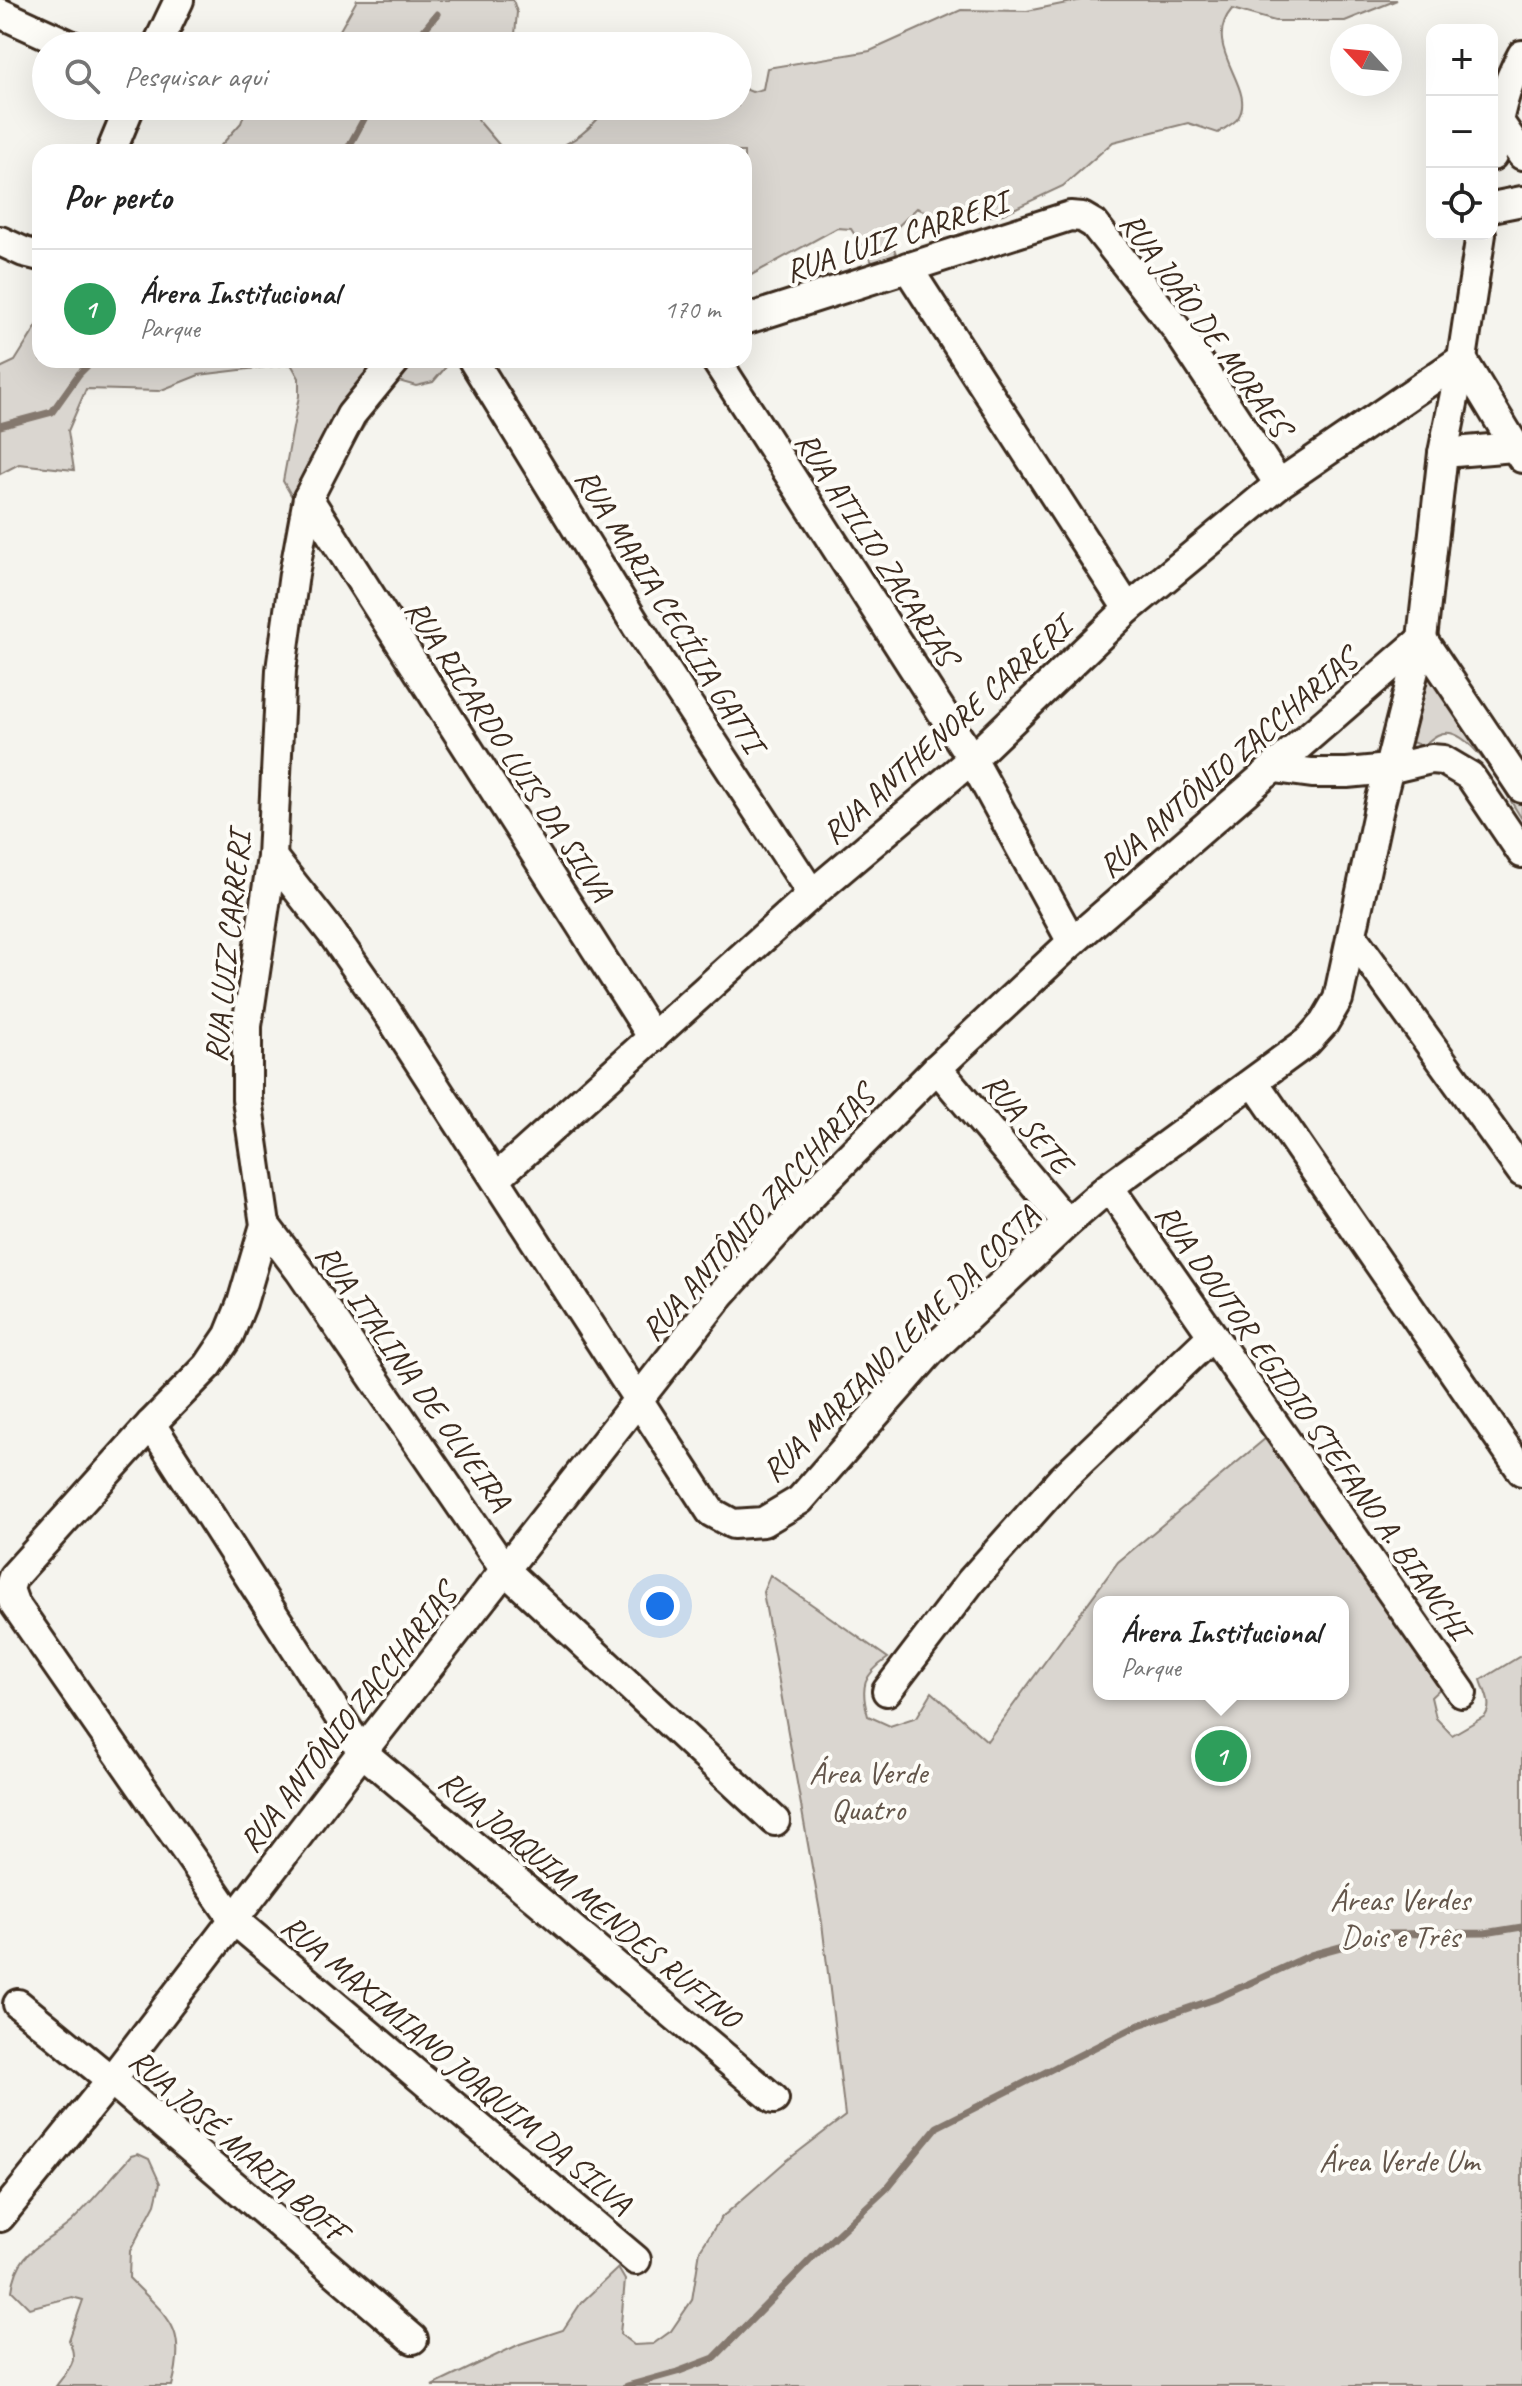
<!DOCTYPE html>
<html lang="pt">
<meta charset="utf-8">
<style>
:root{--surface:#fff;--page:#f6f6f6;--text:#222;--muted:#767676;--line:#e0e0e0;--accent:#c8321e}
body{margin:0;font-family:Caveat,sans-serif;background:var(--page);color:var(--text)}
.controls{position:absolute;right:24px;top:24px;display:grid;overflow:hidden;border-radius:16px;box-shadow:0 8px 32px #0002}
.controls button{width:72px;height:72px;display:grid;place-items:center;padding:0;border:0;border-bottom:2px solid var(--line);background:var(--surface);color:var(--text);font:40px sans-serif}
.compass{position:absolute;left:1330px;top:24px;width:72px;height:72px;border-radius:50%;background:var(--surface);box-shadow:0 8px 32px #0002;rotate:296deg}
.you{position:absolute;left:660px;top:1606px;width:28px;height:28px;margin:-20px;border:6px solid #fff;border-radius:50%;background:#1a73e8;box-shadow:0 0 0 12px #1a73e833}
.badge{display:grid;place-items:center;width:52px;height:52px;border-radius:50%;background:var(--accent);color:#fff;font-size:26px;font-weight:700}
.pin{position:absolute;translate:-50% -50%;border:4px solid #fff;box-shadow:0 2px 8px #0006}
.popup{position:absolute;left:1093px;top:1596px;width:256px;height:104px;box-sizing:border-box;display:grid;place-content:center;border-radius:16px;background:var(--surface);filter:drop-shadow(0 2px 6px #0005);font-size:26px;white-space:nowrap;color:var(--muted)}
.popup b{font-size:30px;color:var(--text)}
.popup::after{content:'';position:absolute;left:50%;top:100%;margin-left:-16px;border:16px solid transparent;border-top-color:var(--surface)}
.list{margin:0;padding:0;list-style:none}
h2{display:flex;justify-content:space-between;align-items:center;height:104px;margin:0;padding:0 32px;font-size:34px}
h2 small{font-size:26px;font-weight:400;color:var(--muted)}
.list li{display:grid;grid-template-columns:52px 1fr auto;gap:24px;align-items:center;box-sizing:border-box;height:120px;padding:0 32px;border-top:2px solid var(--line)}
.list b{display:block;font-size:30px;white-space:nowrap}
.list p{margin:0;font-size:26px;white-space:nowrap;color:var(--muted)}
.list em{font-size:26px;font-style:normal;color:var(--muted)}
.icon{flex:none;width:44px;height:44px;fill:none;stroke:currentColor;stroke-width:2;stroke-linecap:round;stroke-linejoin:round}
.map{position:relative;flex:none;width:1522px;height:2386px;overflow:hidden}
.search{position:absolute;background:var(--surface);box-shadow:0 8px 32px #0002;left:32px;top:32px;width:720px;height:88px;display:flex;align-items:center;gap:20px;box-sizing:border-box;padding:0 28px;border-radius:44px;color:var(--muted);font-size:30px}
.panel{position:absolute;background:var(--surface);box-shadow:0 8px 32px #0002;left:32px;top:144px;width:720px;height:224px;border-radius:24px}
.map>svg:first-child{display:block}
</style>
<div class="map">
<svg width="1522" height="2386" viewBox="0 0 1522 2386">
<rect width="100%" height="100%" fill="#f5f4ee"/>
<filter id="ink" filterUnits="userSpaceOnUse"><feTurbulence type="fractalNoise" baseFrequency=".0125" numOctaves="2"/><feDisplacementMap in="SourceGraphic" scale="16" xChannelSelector="R" yChannelSelector="G"/><feConvolveMatrix kernelMatrix="1 2 1 2 8 2 1 2 1" color-interpolation-filters="sRGB"/></filter>
<g filter="url(#ink)">
<g fill="#dad6d0" stroke="#8a8077" stroke-width="2" fill-rule="evenodd">
<polygon points="357,0 513,0 517,12 514,46 331,46"/>
<path d="M1082,0H1397L1345,21H1275L1232,9C1199,48 1258,87 1238,118C1234,124 1224,128 1218,133L1188,123L1113,142L1063,186L1003,214L948,222L917,208L889,235L901,267L874,265L851,229L837,228L744,279V152H546C575,143 590,129 609,106H738V86L752,92L763,89L767,68L870,51L961,10L1027,11Z"/>
<polygon points="247,106 484,106 478,120 501,147 520,152 215,152 241,123"/>
<polygon points="40,321 40,360 452,360 433,382 416,386 392,379 375,387 366,423 324,490 295,502 283,481 299,396 299,378 291,364 199,375 159,391 86,389 68,431 74,470 19,464 0,474 0,368 15,361"/>
<path d="M1417,669L1429,674L1439,683L1522,802V819C1507,796 1477,738 1450,733C1438,731 1431,740 1422,746L1404,739Z"/>
<path d="M1272,1433L1446,1683L1431,1697L1436,1718L1452,1735L1485,1716C1493,1705 1485,1693 1481,1680L1522,1655V2386H432L520,2344L563,2330L581,2303L618,2268L625,2280L620,2334L634,2345L653,2344L671,2331L692,2300L700,2250L721,2218L785,2162L845,2116L822,1923L763,1592L770,1575L888,1658C863,1675 860,1687 868,1716L890,1726L917,1717L932,1692L987,1741L1118,1562ZM1099,1602H1343V1694H1099Z"/>
<path d="M138,2154L149,2159L160,2183L155,2204L130,2251L129,2278C168,2318 188,2326 172,2386H56C69,2368 79,2363 69,2340L83,2300L72,2297L29,2308L12,2291C18,2248 42,2247 71,2222C92,2202 111,2178 131,2156Z"/>
</g>
<g fill="none" stroke-linecap="round" stroke-linejoin="round">
<g stroke="#84786e" stroke-width="7">
<polyline points="411,46 437,14"/>
<polyline points="346,152 371,106"/>
<polyline points="0,426 52,412 79,374 93,360"/>
<polyline points="627,2386 677,2372 714,2358 813,2257 887,2188 937,2127 1139,2025 1215,1999 1311,1955 1388,1934 1485,1933 1522,1927"/>
</g>
<defs>
<g id="minor">
<polyline points="0,13 72,46"/>
<polyline points="157,46 179,0"/>
<polyline points="1497,119 1522,155"/>
<polyline points="111,152 130,106"/>
<path d="M1492,156C1497,121 1504,87 1522,55"/>
<polyline points="1492,207 1522,201"/>
<polyline points="0,241 24,252 40,256"/>
<polyline points="907,267 1128,609"/>
<polyline points="744,320 1070,216 1082,217 1094,224 1175,327 1279,484"/>
<polyline points="1462,359 1522,458"/>
<polyline points="396,360 351,415 308,498 294,574 281,670 272,857 247,1026 247,1099 265,1225 242,1303 229,1335 208,1366 151,1424 13,1577 9,1589 14,1603 234,1920 636,2260"/>
<polyline points="473,360 636,625 812,894"/>
<polyline points="716,360 972,759 1072,942"/>
<polyline points="1443,453 1514,447"/>
<polyline points="308,498 653,1038"/>
<polyline points="1422,639 1522,788"/>
<polyline points="1275,768 1312,773 1347,773 1389,769 1431,759 1443,760 1470,776 1522,853"/>
<polyline points="272,857 331,932 387,1012 711,1512 733,1524 763,1522 800,1500 930,1352 1067,1223 1109,1187 1307,1042 1324,1023 1338,999 1380,803 1422,639 1443,453 1462,359 1481,234"/>
<polyline points="1352,936 1522,1172"/>
<polyline points="937,1068 1067,1223"/>
<polyline points="1254,1082 1522,1471"/>
<polyline points="496,1178 812,894 972,759 1128,609 1279,484 1462,359"/>
<polyline points="1109,1187 1462,1693"/>
<polyline points="265,1225 300,1271 505,1570 775,1821"/>
<polyline points="151,1424 362,1752 774,2099"/>
<polyline points="887,1691 971,1581 1062,1479 1212,1336"/>
<polyline points="18,2004 111,2080 413,2339"/>
<polyline points="0,2217 111,2080 362,1752 721,1294 812,1194 937,1068 1072,942 1422,639"/>
</g>
</defs>
<use href="#minor" stroke="#3b2a1e" stroke-width="34"/>
<use href="#minor" stroke="#fdfcf7" stroke-width="28"/>
</g>
</g>
<g text-anchor="middle" stroke-width="8" stroke-linejoin="round" paint-order="stroke">
<g font-size="32" fill="#3b2a1e" stroke="#fdfcf7">
<text transform="translate(896 236) rotate(-18)" y="11">RUA LUIZ CARRERI</text>
<text transform="translate(1206 324) rotate(54)" y="11">RUA JOÃO DE MORAES</text>
<text transform="translate(877 548) rotate(57)" y="11">RUA ATILIO ZACARIAS</text>
<text transform="translate(670 610) rotate(58)" y="11">RUA MARIA CECÍLIA GATTI</text>
<text transform="translate(946 730) rotate(-42)" y="11">RUA ANTHENORE CARRERI</text>
<text transform="translate(509 750) rotate(57)" y="11">RUA RICARDO LUIS DA SILVA</text>
<text transform="translate(1227 763) rotate(-41)" y="11">RUA ANTÔNIO ZACCHARIAS</text>
<text transform="translate(227 947) rotate(-84)" y="11">RUA LUIZ CARRERI</text>
<text transform="translate(1028 1123) rotate(50)" y="11">RUA SETE</text>
<text transform="translate(757 1213) rotate(-48)" y="11">RUA ANTÔNIO ZACCHARIAS</text>
<text transform="translate(900 1343) rotate(-45)" y="11">RUA MARIANO LEME DA COSTA</text>
<text transform="translate(414 1377) rotate(55)" y="11">RUA ITALINA DE OLVEIRA</text>
<text transform="translate(1313 1421) rotate(55)" y="11">RUA DOUTOR EGIDIO STEFANO A. BIANCHI</text>
<text transform="translate(347 1718) rotate(-52)" y="11">RUA ANTÔNIO ZACCHARIAS</text>
<text transform="translate(590 1899) rotate(40)" y="11">RUA JOAQUIM MENDES RUFINO</text>
<text transform="translate(457 2064) rotate(40)" y="11">RUA MAXIMIANO JOAQUIM DA SILVA</text>
<text transform="translate(238 2145) rotate(41)" y="11">RUA JOSÉ MARIA BOFF</text>
</g>
<g font-size="32" fill="#63554a" stroke="#fdfcf7">
<text x="868" y="1783">Área Verde<tspan x="868" dy="37">Quatro</tspan></text>
<text x="1400" y="1910">Áreas Verdes<tspan x="1400" dy="37">Dois e Três</tspan></text>
<text x="1399" y="2171">Área Verde Um</text>
</g>
</g>
</svg>
<div class="controls">
<button>+</button>
<button>−</button>
<button><svg class="icon" aria-label="locate" viewBox="0 0 24 24"><circle cx="12" cy="12" r="6"/><path d="M12 2v4M12 18v4M2 12h4M18 12h4"/></svg></button>
</div>
<svg class="compass" viewBox="-18 -18 36 36"><path d="M0-13l5 13h-10z" fill="#e53935"/><path d="M0 13l5-13h-10z" fill="#767676"/></svg>
<div class="you"></div>
<div class="pin badge" style="left:1221px;top:1756px;background:#2e9e5b">1</div>
<div class="popup"><b>Árera Institucional</b>Parque</div>
<div class="search"><svg class="icon" aria-label="search" viewBox="0 0 24 24"><circle cx="10" cy="10" r="6"/><path d="M15 15l6 6"/></svg>Pesquisar aqui</div>
<section class="panel">
<h2>Por perto<small></small></h2>
<ul class="list">
<li><span class="badge" style="background:#2e9e5b">1</span><div><b>Árera Institucional</b><p>Parque</p></div><em>170 m</em></li>
</ul>
</section>
</div>
